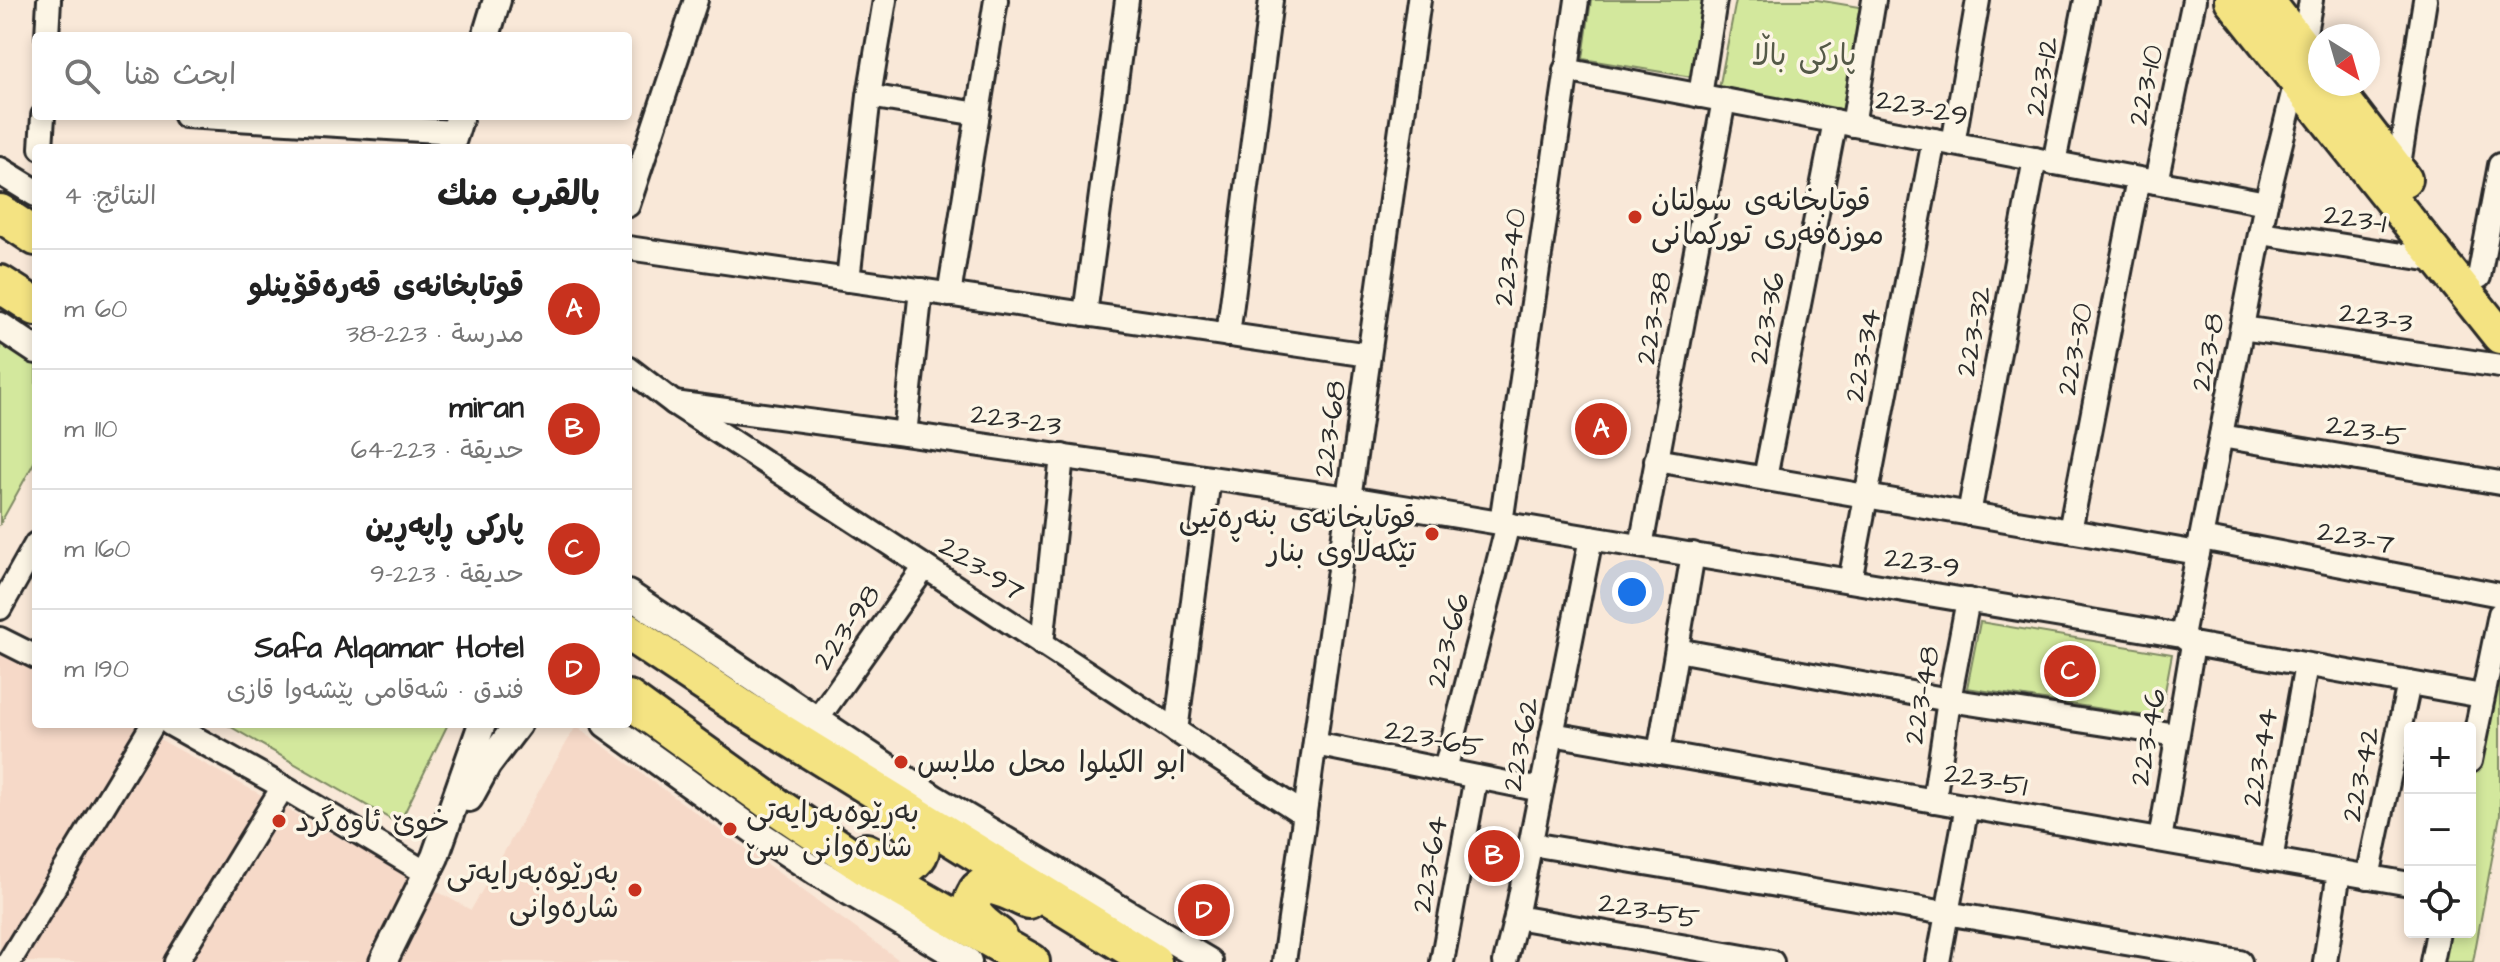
<!DOCTYPE html>
<html lang="ar">
<meta charset="utf-8">
<style>
:root{--surface:#fff;--page:#f2f2f2;--text:#222;--muted:#767676;--line:#e0e0e0;--accent:#c8321e}
body{margin:0;font-family:"Architects Daughter","Playpen Sans Arabic",sans-serif;background:var(--page);color:var(--text);direction:rtl}
.controls{position:absolute;right:24px;bottom:24px;display:grid;overflow:hidden;border-radius:8px;box-shadow:0 4px 12px #0003}
.controls button{width:72px;height:72px;display:grid;place-items:center;padding:0;border:0;border-bottom:2px solid var(--line);background:var(--surface);color:var(--text);font:40px sans-serif}
.compass{position:absolute;left:2308px;top:24px;width:72px;height:72px;border-radius:50%;background:var(--surface);box-shadow:0 4px 12px #0003;rotate:143deg}
.you{position:absolute;left:1632px;top:592px;width:28px;height:28px;margin:-20px;border:6px solid #fff;border-radius:50%;background:#1a73e8;box-shadow:0 0 0 12px #1a73e833}
.badge{display:grid;place-items:center;width:52px;height:52px;border-radius:50%;background:var(--accent);color:#fff;font-size:26px;font-weight:700}
.pin{position:absolute;translate:-50% -50%;border:4px solid #fff;box-shadow:0 2px 8px #0006}
.list{margin:0;padding:0;list-style:none}
h2{display:flex;justify-content:space-between;align-items:center;height:104px;margin:0;padding:0 32px;font-size:34px}
h2 small{font-size:26px;font-weight:400;color:var(--muted)}
.list li{display:grid;grid-template-columns:52px 1fr auto;gap:24px;align-items:center;box-sizing:border-box;height:120px;padding:0 32px;border-top:2px solid var(--line)}
.list b{display:block;font-size:30px;white-space:nowrap}
.list p{margin:0;font-size:26px;white-space:nowrap;color:var(--muted)}
.list em{font-size:26px;font-style:normal;color:var(--muted)}
.icon{flex:none;width:44px;height:44px;fill:none;stroke:currentColor;stroke-width:2;stroke-linecap:round;stroke-linejoin:round}
.map{position:relative;flex:none;width:2500px;height:962px;overflow:hidden;direction:ltr}
.search{position:absolute;background:var(--surface);box-shadow:0 4px 12px #0003;left:32px;top:32px;width:600px;height:88px;display:flex;align-items:center;gap:20px;box-sizing:border-box;padding:0 28px;border-radius:8px;color:var(--muted);font-size:30px}
.panel{position:absolute;background:var(--surface);box-shadow:0 4px 12px #0003;left:32px;top:144px;width:600px;height:584px;border-radius:8px;direction:rtl}
.map>svg:first-child{display:block}
</style>
<div class="map">
<svg width="2500" height="962" viewBox="0 0 2500 962">
<rect width="100%" height="100%" fill="#f9e8d8"/>
<filter id="ink" filterUnits="userSpaceOnUse"><feTurbulence type="fractalNoise" baseFrequency=".0125" numOctaves="2"/><feDisplacementMap in="SourceGraphic" scale="16" xChannelSelector="R" yChannelSelector="G"/><feConvolveMatrix kernelMatrix="1 2 1 2 8 2 1 2 1" color-interpolation-filters="sRGB"/></filter>
<g filter="url(#ink)">
<polygon fill="#f6d9c8" points="0,652 36,671 36,724 132,724 471,910 576,726 902,962 0,962"/>
<g fill="#d3e89d" stroke="#7f8a64" stroke-width="2">
<polygon points="1591,0 1706,0 1692,77 1583,59"/>
<polygon points="1736,0 1817,0 1865,8 1849,117 1718,94"/>
<polygon points="0,335 36,358 36,459 0,524"/>
<polygon points="1980,622 2172,654 2160,718 1967,688"/>
<polygon points="2500,655 2500,815 2473,962 2433,962 2438,932 2470,932 2470,780"/>
<polygon points="226,724 448,724 399,824"/>
</g>
<g fill="none" stroke-linecap="round" stroke-linejoin="round">
<defs>
<g id="minor">
<polyline points="47,36 49,0"/>
<polyline points="1565,70 2266,203"/>
<polyline points="869,96 978,114"/>
<polyline points="1700,96 1715,0"/>
<polyline points="185,116 455,132"/>
<polyline points="1853,125 1874,0"/>
<polyline points="1953,144 1978,0"/>
<polyline points="41,148 43,116"/>
<polyline points="2054,163 2086,0"/>
<polyline points="2398,171 2425,0"/>
<polyline points="2156,182 2194,0"/>
<polyline points="628,205 696,0"/>
<polyline points="2261,233 2440,261"/>
<polyline points="628,248 1369,355"/>
<polyline points="2479,277 2500,165"/>
<polyline points="848,280 869,96 885,0"/>
<polyline points="949,295 996,0"/>
<polyline points="1085,314 1127,0"/>
<polyline points="2242,328 2500,366"/>
<polyline points="1228,335 1271,0"/>
<polyline points="628,368 674,403 1305,815"/>
<polyline points="674,403 905,434 1349,498 2182,636 2193,644 2482,696"/>
<polyline points="905,434 921,290"/>
<polyline points="2221,436 2500,483"/>
<polyline points="1656,460 2198,553"/>
<polyline points="1765,478 1835,121"/>
<polyline points="1969,514 2035,159"/>
<polyline points="1501,523 1577,0"/>
<polyline points="2070,531 2138,179"/>
<polyline points="2201,538 2500,595"/>
<polyline points="1641,546 1724,100"/>
<polyline points="1850,581 1934,140"/>
<polyline points="0,608 36,544"/>
<polyline points="2182,636 2266,203 2296,81 2311,0"/>
<polyline points="0,639 36,657"/>
<polyline points="1042,644 1062,456"/>
<polyline points="1677,650 1949,700 2177,735"/>
<polyline points="816,721 925,567"/>
<polyline points="170,724 283,787 428,874"/>
<polyline points="1176,731 1209,478"/>
<polyline points="1552,734 2410,884"/>
<polyline points="1315,744 1541,790"/>
<polyline points="1659,753 1693,554"/>
<polyline points="2470,761 2500,614"/>
<polyline points="1445,770 1508,524"/>
<polyline points="1934,801 1949,700 1968,600"/>
<polyline points="2160,840 2193,644"/>
<polyline points="1531,844 2240,962"/>
<polyline points="2271,860 2306,665"/>
<polyline points="2368,877 2409,683"/>
<polyline points="1516,917 1772,962"/>
<polyline points="9,962 153,724"/>
<polyline points="176,962 283,787"/>
<polyline points="1284,962 1419,0"/>
<polyline points="1442,962 1476,777"/>
<polyline points="1505,962 1516,917 1591,538"/>
<polyline points="1938,962 1967,806"/>
<polyline points="2325,962 2339,872"/>
<polyline points="2432,962 2438,932"/>
</g>
<g id="tertiary">
<polyline points="486,36 497,0"/>
<polyline points="450,148 460,116"/>
<polyline points="0,171 36,193"/>
<polyline points="0,326 36,350"/>
<polyline points="628,594 935,799 1209,962"/>
<polyline points="606,724 762,836 817,872 968,962"/>
<polyline points="469,798 487,765 518,724"/>
<polyline points="383,962 435,857 482,724"/>
</g>
<g id="primary">
<polyline points="2232,0 2500,336"/>
<polyline points="2266,0 2320,70"/>
<polyline points="2331,84 2404,179"/>
</g>
<g id="trunk">
<polyline points="0,213 36,237"/>
<polyline points="0,284 36,307"/>
<polyline points="628,632 742,708 1153,962"/>
<polyline points="628,699 779,808 878,875 1031,962"/>
<path d="M866,852C875,857 886,864 896,866C903,867 909,866 914,861C933,843 909,825 896,813"/>
<path d="M998,936C985,926 964,914 975,895C977,890 979,888 984,886C998,884 1016,895 1028,900"/>
</g>
</defs>
<use href="#minor" stroke="#2b2b2b" stroke-width="28"/>
<use href="#tertiary" stroke="#2b2b2b" stroke-width="32"/>
<use href="#primary" stroke="#2b2b2b" stroke-width="40"/>
<use href="#trunk" stroke="#2b2b2b" stroke-width="42"/>
<use href="#minor" stroke="#fcf5e5" stroke-width="22"/>
<use href="#tertiary" stroke="#fcf5e5" stroke-width="26"/>
<use href="#primary" stroke="#f4e382" stroke-width="34"/>
<use href="#trunk" stroke="#f4e382" stroke-width="36"/>
</g>
</g>
<g fill="#c8321e" stroke="#fcf5e5" stroke-width="3">
<circle cx="1635" cy="217" r="8"/>
<circle cx="1432" cy="534" r="8"/>
<circle cx="901" cy="762" r="8"/>
<circle cx="279" cy="821" r="8"/>
<circle cx="730" cy="829" r="8"/>
<circle cx="635" cy="890" r="8"/>
</g>
<g text-anchor="middle" stroke-width="7" stroke-linejoin="round" paint-order="stroke">
<g font-size="30" fill="#555a48" stroke="#fcf5e5">
<text x="1804" y="65">پارکی باڵا</text>
</g>
<g font-size="30" fill="#2b2b2b" stroke="#fcf5e5">
<text transform="translate(2041 76) rotate(-79)" y="10">223-12</text>
<text transform="translate(2145 85) rotate(-78)" y="10">223-10</text>
<text transform="translate(1922 107) rotate(11)" y="10">223-29</text>
<text transform="translate(2355 218) rotate(9)" y="10">223-1</text>
<text transform="translate(1509 257) rotate(-82)" y="10">223-40</text>
<text transform="translate(2376 317) rotate(9)" y="10">223-3</text>
<text transform="translate(1653 318) rotate(-79)" y="10">223-38</text>
<text transform="translate(1766 318) rotate(-79)" y="10">223-36</text>
<text transform="translate(1973 331) rotate(-79)" y="10">223-32</text>
<text transform="translate(2074 349) rotate(-79)" y="10">223-30</text>
<text transform="translate(2207 352) rotate(-79)" y="10">223-8</text>
<text transform="translate(1862 355) rotate(-79)" y="10">223-34</text>
<text transform="translate(1016 419) rotate(8)" y="10">223-23</text>
<text transform="translate(1329 429) rotate(-82)" y="10">223-68</text>
<text transform="translate(2366 430) rotate(10)" y="10">223-5</text>
<text transform="translate(2356 537) rotate(11)" y="10">223-7</text>
<text transform="translate(1922 562) rotate(9)" y="10">223-9</text>
<text transform="translate(982 568) rotate(33)" y="10">223-97</text>
<text transform="translate(846 627) rotate(-55)" y="10">223-98</text>
<text transform="translate(1447 640) rotate(-75)" y="10">223-66</text>
<text transform="translate(1921 695) rotate(-80)" y="10">223-48</text>
<text transform="translate(2147 737) rotate(-80)" y="10">223-46</text>
<text transform="translate(1434 738) rotate(11)" y="10">223-65</text>
<text transform="translate(1520 744) rotate(-79)" y="10">223-62</text>
<text transform="translate(2259 757) rotate(-80)" y="10">223-44</text>
<text transform="translate(2360 774) rotate(-78)" y="10">223-42</text>
<text transform="translate(1986 779) rotate(10)" y="10">223-51</text>
<text transform="translate(1429 864) rotate(-80)" y="10">223-64</text>
<text transform="translate(1649 910) rotate(10)" y="10">223-55</text>
</g>
<g font-size="30" fill="#2b2b2b" stroke="#fcf5e5" text-anchor="start">
<text x="1651" y="210">قوتابخانەی سولتان<tspan x="1651" dy="34">موزەفەری تورکمانی</tspan></text>
<text x="1416" y="527" text-anchor="end">قوتابخانەی بنەڕەتیی<tspan x="1416" dy="34">تێکەڵاوی بنار</tspan></text>
<text x="917" y="772">ابو الكيلوا محل ملابس</text>
<text x="746" y="822">بەڕێوەبەرایەتی<tspan x="746" dy="34">شارەوانی سێ</tspan></text>
<text x="295" y="831">خوێ ئاوەگرد</text>
<text x="619" y="883" text-anchor="end">بەرێوەبەرایەتی<tspan x="619" dy="34">شارەوانی</tspan></text>
</g>
</g>
</svg>
<div class="controls">
<button>+</button>
<button>−</button>
<button><svg class="icon" aria-label="locate" viewBox="0 0 24 24"><circle cx="12" cy="12" r="6"/><path d="M12 2v4M12 18v4M2 12h4M18 12h4"/></svg></button>
</div>
<svg class="compass" viewBox="-18 -18 36 36"><path d="M0-13l5 13h-10z" fill="#e53935"/><path d="M0 13l5-13h-10z" fill="#767676"/></svg>
<div class="you"></div>
<div class="pin badge" style="left:1601px;top:429px">A</div>
<div class="pin badge" style="left:1494px;top:856px">B</div>
<div class="pin badge" style="left:2070px;top:671px">C</div>
<div class="pin badge" style="left:1204px;top:910px">D</div>
<div class="search"><svg class="icon" aria-label="search" viewBox="0 0 24 24"><circle cx="10" cy="10" r="6"/><path d="M15 15l6 6"/></svg>ابحث هنا</div>
<section class="panel">
<h2>بالقرب منك<small>النتائج: 4</small></h2>
<ul class="list">
<li><span class="badge">A</span><div><b>قوتابخانەی قەرەقۆینلو</b><p>مدرسة · 223-38</p></div><em>60 m</em></li>
<li><span class="badge">B</span><div><b>miran</b><p>حديقة · 223-64</p></div><em>110 m</em></li>
<li><span class="badge">C</span><div><b>پارکی ڕاپەڕین</b><p>حديقة · 223-9</p></div><em>160 m</em></li>
<li><span class="badge">D</span><div><b>Safa Alqamar Hotel</b><p>فندق · شەقامی پێشەوا قازی</p></div><em>190 m</em></li>
</ul>
</section>
</div>
